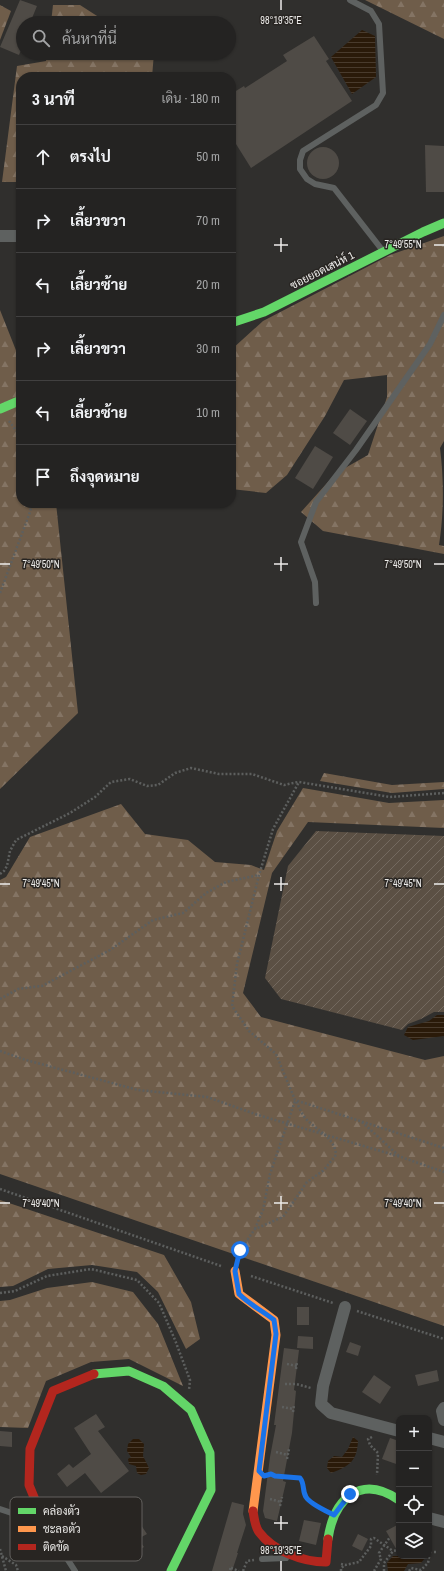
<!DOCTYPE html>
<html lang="th">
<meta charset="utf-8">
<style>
:root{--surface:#242322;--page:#2c2b2a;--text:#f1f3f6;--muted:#a3a4a5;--line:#414040}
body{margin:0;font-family:"Archivo Narrow",Sarabun,sans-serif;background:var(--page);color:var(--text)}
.controls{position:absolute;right:12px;bottom:12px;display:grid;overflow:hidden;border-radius:8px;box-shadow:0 1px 3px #0004}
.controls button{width:36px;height:36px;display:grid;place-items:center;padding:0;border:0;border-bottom:1px solid var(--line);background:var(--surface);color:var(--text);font:20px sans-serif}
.stop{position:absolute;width:12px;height:12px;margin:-9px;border:3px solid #1a73e8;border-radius:50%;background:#fff}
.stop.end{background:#1a73e8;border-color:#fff;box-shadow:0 1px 4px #0008}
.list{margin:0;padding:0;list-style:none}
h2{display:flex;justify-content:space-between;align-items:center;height:52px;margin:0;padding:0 16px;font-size:17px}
h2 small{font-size:13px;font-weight:400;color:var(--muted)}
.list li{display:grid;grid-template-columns:26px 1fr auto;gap:12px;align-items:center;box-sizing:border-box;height:64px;padding:0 16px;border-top:1px solid var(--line)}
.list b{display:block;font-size:15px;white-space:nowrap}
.list em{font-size:13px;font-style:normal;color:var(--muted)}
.icon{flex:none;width:22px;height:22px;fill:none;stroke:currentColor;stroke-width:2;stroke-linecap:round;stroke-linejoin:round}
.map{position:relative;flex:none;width:444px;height:1571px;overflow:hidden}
.search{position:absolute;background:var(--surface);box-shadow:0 1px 3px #0004;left:16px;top:16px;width:220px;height:44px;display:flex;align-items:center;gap:10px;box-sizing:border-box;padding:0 14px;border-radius:22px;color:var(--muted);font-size:15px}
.panel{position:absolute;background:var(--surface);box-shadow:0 1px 3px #0004;left:16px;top:72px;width:220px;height:436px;border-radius:16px}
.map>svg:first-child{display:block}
</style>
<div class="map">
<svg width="444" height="1571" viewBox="0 0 444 1571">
<defs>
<pattern id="forest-firs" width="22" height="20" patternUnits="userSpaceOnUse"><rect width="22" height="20" fill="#6f5d4a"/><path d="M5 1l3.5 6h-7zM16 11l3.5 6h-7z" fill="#847464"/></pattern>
<pattern id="garden-furrows" width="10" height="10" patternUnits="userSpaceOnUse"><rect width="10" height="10" fill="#5b5044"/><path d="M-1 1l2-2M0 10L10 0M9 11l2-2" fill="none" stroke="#73695f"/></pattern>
<pattern id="water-rules" width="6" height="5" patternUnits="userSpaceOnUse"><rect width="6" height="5" fill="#2a1a09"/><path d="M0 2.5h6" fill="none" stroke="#493b2d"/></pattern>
</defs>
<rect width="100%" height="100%" fill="#302f2d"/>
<g fill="url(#forest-firs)">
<polygon points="365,0 444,0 444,39"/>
<polygon points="0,5 11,11 0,40"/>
<polygon points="53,5 80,5 108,23 51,23"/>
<polygon points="47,53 154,53 152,77 21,77 21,182 2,182 17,66 46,61"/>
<path d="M444,236V441L440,448C444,480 444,513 439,545L444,546V554L323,531L301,512L336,473L368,455L387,397V375L344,380L325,416L287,475L266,493L231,489V350L263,321L390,255Z"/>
<polygon points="0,310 21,363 21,503 56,503 78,713 0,789"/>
<polygon points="324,773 392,785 444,782 444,789 392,793 320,781"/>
<polygon points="303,788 389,803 444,800 444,828 308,822 272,873 243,993 261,1017 425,1060 444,1056 444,1326 0,1174 0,880 6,877 30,837 121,804 145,834 188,840 215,862 251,865 264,870 277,831"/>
<polygon points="0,1200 164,1255 191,1302 200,1339 186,1349 158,1292 137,1272 92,1265 48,1269 13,1286 0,1287"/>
<polygon points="92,1282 133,1292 158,1324 183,1386 129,1359 91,1362 46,1381 28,1428 0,1427 0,1301 10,1300 47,1288"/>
</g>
<polygon fill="url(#garden-furrows)" points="316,831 444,836 444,1012 434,1012 421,1019 408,1024 402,1030 281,999 265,978 288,866"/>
<g fill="url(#water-rules)">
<polygon points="362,30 375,36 376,77 352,94 331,57"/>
<polygon points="437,1015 444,1015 444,1036 413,1040 404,1035 408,1027 429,1021"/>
<path d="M353,1437L358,1441C357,1461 350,1466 331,1473L327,1468L328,1461L334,1456L342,1457L348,1449Z"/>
<polygon points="133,1439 139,1439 144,1444 143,1456 149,1468 146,1474 141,1475 137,1473 136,1466 129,1464 128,1459 131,1457 127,1451 128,1444"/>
<polygon points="393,1556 425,1556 425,1558 421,1563 408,1564 404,1571 388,1571 387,1563"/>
</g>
<g fill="#4f4b46">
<polygon points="20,0 37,6 30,23 23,23 23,45 19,55 0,47"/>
<polygon points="314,36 329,59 326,61 352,101 251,168 231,136 231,94 244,86 245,88 287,61 283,55"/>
<polygon points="425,145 444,146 444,192 426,192"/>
<circle cx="323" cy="163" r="16"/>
<polygon points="350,409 367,421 350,445 333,433"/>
<polygon points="315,446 333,457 313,489 295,478"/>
<rect x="297" y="1307" width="12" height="18"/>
<polygon points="298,1336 313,1337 313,1349 297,1348"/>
<polygon points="350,1342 361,1346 358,1356 346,1352"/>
<polygon points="284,1348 299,1350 294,1390 296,1391 292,1433 283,1481 286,1482 277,1521 265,1518 263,1511 270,1457 276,1425 274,1425"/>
<polygon points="437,1370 439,1381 418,1386 415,1375"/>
<polygon points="374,1375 391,1387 380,1404 362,1392"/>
<polygon points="96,1414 105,1427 98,1431 129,1471 101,1493 85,1473 67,1487 57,1474 69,1464 73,1468 91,1454 74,1428"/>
<polygon points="0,1431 12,1432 12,1447 0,1446"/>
<polygon points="390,1438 399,1441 399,1465 382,1459"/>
<polygon points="232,1502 244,1505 243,1514 246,1525 237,1553 238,1553 232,1571 212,1571"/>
<polygon points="137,1519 147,1534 138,1539 144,1547 131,1555 126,1547 119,1550 111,1536"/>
<polygon points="304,1520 321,1523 316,1545 299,1541"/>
<polygon points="399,1524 399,1554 386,1531"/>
<polygon points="358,1534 368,1539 362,1551 352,1546"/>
</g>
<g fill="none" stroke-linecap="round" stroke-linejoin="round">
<g stroke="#5d5f5e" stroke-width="2.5" stroke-dasharray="2 2" stroke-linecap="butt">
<polyline points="9,421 21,437"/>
<polyline points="0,593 30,512 32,503"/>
<polyline points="444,793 390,797 299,782 273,829 259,875 237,964 232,1006 249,1031 276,1054 295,1100 444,1148"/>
<polyline points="0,874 4,871 7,866 10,851 16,840 70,813 95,797 111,782 130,779 147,786 158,785 175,773 191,768 219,774 252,774 284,785 298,782"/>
<polyline points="0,999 18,989 42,986 110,950 153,920 183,913 206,893 226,882 259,875"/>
<polyline points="0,1051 26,1060 138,1090 207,1097 258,1115 401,1157 444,1172"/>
<polyline points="362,1122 399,1156"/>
<polyline points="0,1189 221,1266"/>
<polyline points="255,1229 263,1210 270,1174 295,1101"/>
<path d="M238,1257L240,1250L255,1229L283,1217L307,1182L324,1170L336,1155C335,1138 318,1131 307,1120C302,1115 299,1107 296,1101"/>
<polyline points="251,1276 333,1303"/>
<polyline points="0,1293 15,1291 47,1276 91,1269 137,1280 159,1303 175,1340 190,1380 189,1390"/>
<polyline points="357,1311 444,1339"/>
<polyline points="287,1364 297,1366"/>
<polyline points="296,1369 297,1362"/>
<polyline points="285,1384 296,1384 311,1388"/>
<polyline points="282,1407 294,1409"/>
<polyline points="293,1412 294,1405"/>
<polyline points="372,1437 368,1439 370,1445 378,1453 377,1475"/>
<polyline points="276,1452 288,1455"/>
<polyline points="287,1459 289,1449"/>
<polyline points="272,1475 275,1476 300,1478 303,1482 306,1497 321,1509"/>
<polyline points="270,1499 281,1502"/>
<polyline points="280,1506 282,1497"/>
<polyline points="0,1549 6,1571"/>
<polyline points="430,1552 437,1552"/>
<polyline points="2,1556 16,1565 18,1571"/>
<polyline points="341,1564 345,1565 359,1562 371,1546 371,1539 374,1538 393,1551"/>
<polyline points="231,1568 239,1571"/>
<polyline points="230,1570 231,1566"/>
<polyline points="243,1571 247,1561 254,1560"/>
<polyline points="341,1571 341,1568 345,1565"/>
<polyline points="374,1571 381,1559 379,1553 390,1537"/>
<polyline points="384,1571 384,1563 393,1551 399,1550"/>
<polyline points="409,1571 411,1568 421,1570 428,1563 430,1552 429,1550"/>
</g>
<g stroke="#5e6160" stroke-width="6">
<polyline points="350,0 371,11 379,24 383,93 376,105 303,151 300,160 300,169 307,179 315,184 334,188 383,251"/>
<polyline points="316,603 315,582 301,542 316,502 356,450 430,344 444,315"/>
<polyline points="0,1509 45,1524 75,1571"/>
<polyline points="262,1559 286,1558"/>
</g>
<g stroke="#5e6160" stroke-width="12">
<polyline points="0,236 21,236"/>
<polyline points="345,1307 323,1386 321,1404 331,1413 399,1431"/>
<polyline points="444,1408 442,1411 444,1420"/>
<polyline points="429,1438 444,1442"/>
<polyline points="429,1518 444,1522"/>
</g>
<g stroke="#63d668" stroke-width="9">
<polyline points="231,323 264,312 423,232 444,223"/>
<polyline points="0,409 21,400"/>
<polyline points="94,1374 129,1371 163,1386 191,1410 210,1453 211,1490 171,1571"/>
<path d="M328,1539C334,1498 361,1474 399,1500"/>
</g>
<polyline stroke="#ff974d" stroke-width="9" points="235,1271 239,1294 274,1320 276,1335 253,1511"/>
<g stroke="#b3261e" stroke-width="9">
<path d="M253,1511C254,1517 255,1527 259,1532C273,1551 303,1562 326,1562L328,1539"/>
<polyline points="45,1524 29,1485 30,1449 53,1391 94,1374"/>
</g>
</g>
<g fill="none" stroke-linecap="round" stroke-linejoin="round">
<path stroke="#1a73e8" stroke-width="5" d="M240,1250L235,1271L239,1294C250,1305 263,1311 274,1320L276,1334L259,1471L264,1476L271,1474L275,1476L300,1478C305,1484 302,1491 306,1497C310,1504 326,1511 334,1515L350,1494"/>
</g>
<path fill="none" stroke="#edecea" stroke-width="1.5" d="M281,0V10M281,238V252M274,245H288M434,245H444M281,557V571M0,564H10M274,564H288M434,564H444M281,877V891M0,884H10M274,884H288M434,884H444M281,1196V1210M0,1203H10M274,1203H288M434,1203H444M281,1516V1530M274,1523H288M281,1561V1571"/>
<g text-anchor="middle" stroke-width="3" stroke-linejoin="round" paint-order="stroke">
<g font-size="11" fill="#edecea" stroke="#282522">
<text transform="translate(322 270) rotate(-27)" y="4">ซอยยอดเสน่ห์ 1</text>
</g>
</g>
<rect x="10" y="1497" width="132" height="64" rx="6" fill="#282522" stroke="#63615e" stroke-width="1"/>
<rect x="18" y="1508" width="18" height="6" fill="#63d668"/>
<rect x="18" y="1526" width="18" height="6" fill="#ff974d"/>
<rect x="18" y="1544" width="18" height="6" fill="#b3261e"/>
<g font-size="11" fill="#edecea">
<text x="43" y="1515">คล่องตัว</text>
<text x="43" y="1533">ชะลอตัว</text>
<text x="43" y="1551">ติดขัด</text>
</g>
<g font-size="10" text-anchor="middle" fill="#edecea" stroke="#282522" stroke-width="3" stroke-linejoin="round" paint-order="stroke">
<text x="281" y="24">98°19'35"E</text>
<text x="403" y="248">7°49'55"N</text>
<text x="41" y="568">7°49'50"N</text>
<text x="403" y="568">7°49'50"N</text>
<text x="41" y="887">7°49'45"N</text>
<text x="403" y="887">7°49'45"N</text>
<text x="41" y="1207">7°49'40"N</text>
<text x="403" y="1207">7°49'40"N</text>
<text x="281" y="1554">98°19'35"E</text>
</g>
</svg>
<div class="controls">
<button>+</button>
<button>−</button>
<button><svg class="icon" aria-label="locate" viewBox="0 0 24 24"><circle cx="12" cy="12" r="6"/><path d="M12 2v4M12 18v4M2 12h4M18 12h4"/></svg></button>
<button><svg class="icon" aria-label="layers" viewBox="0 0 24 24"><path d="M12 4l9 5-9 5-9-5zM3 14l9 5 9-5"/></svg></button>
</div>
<div class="stop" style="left:240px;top:1250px"></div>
<div class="stop end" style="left:350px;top:1494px"></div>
<div class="search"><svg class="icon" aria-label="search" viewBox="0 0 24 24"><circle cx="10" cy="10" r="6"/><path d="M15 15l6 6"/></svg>ค้นหาที่นี่</div>
<section class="panel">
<h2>3 นาที<small>เดิน · 180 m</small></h2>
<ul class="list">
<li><svg class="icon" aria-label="ahead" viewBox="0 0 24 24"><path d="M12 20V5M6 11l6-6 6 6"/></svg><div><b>ตรงไป</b></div><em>50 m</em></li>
<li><svg class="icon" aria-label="right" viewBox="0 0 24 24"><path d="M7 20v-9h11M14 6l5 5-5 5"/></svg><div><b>เลี้ยวขวา</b></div><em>70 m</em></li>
<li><svg class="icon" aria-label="left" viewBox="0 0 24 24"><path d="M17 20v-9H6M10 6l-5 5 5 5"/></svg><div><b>เลี้ยวซ้าย</b></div><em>20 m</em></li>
<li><svg class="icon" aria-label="right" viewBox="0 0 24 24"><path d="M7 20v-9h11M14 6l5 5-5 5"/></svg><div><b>เลี้ยวขวา</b></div><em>30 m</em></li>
<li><svg class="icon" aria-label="left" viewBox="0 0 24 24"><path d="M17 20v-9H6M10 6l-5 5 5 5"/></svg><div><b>เลี้ยวซ้าย</b></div><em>10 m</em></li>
<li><svg class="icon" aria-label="arrive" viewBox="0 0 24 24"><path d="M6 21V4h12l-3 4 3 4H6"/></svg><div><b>ถึงจุดหมาย</b></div></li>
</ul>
</section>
</div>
